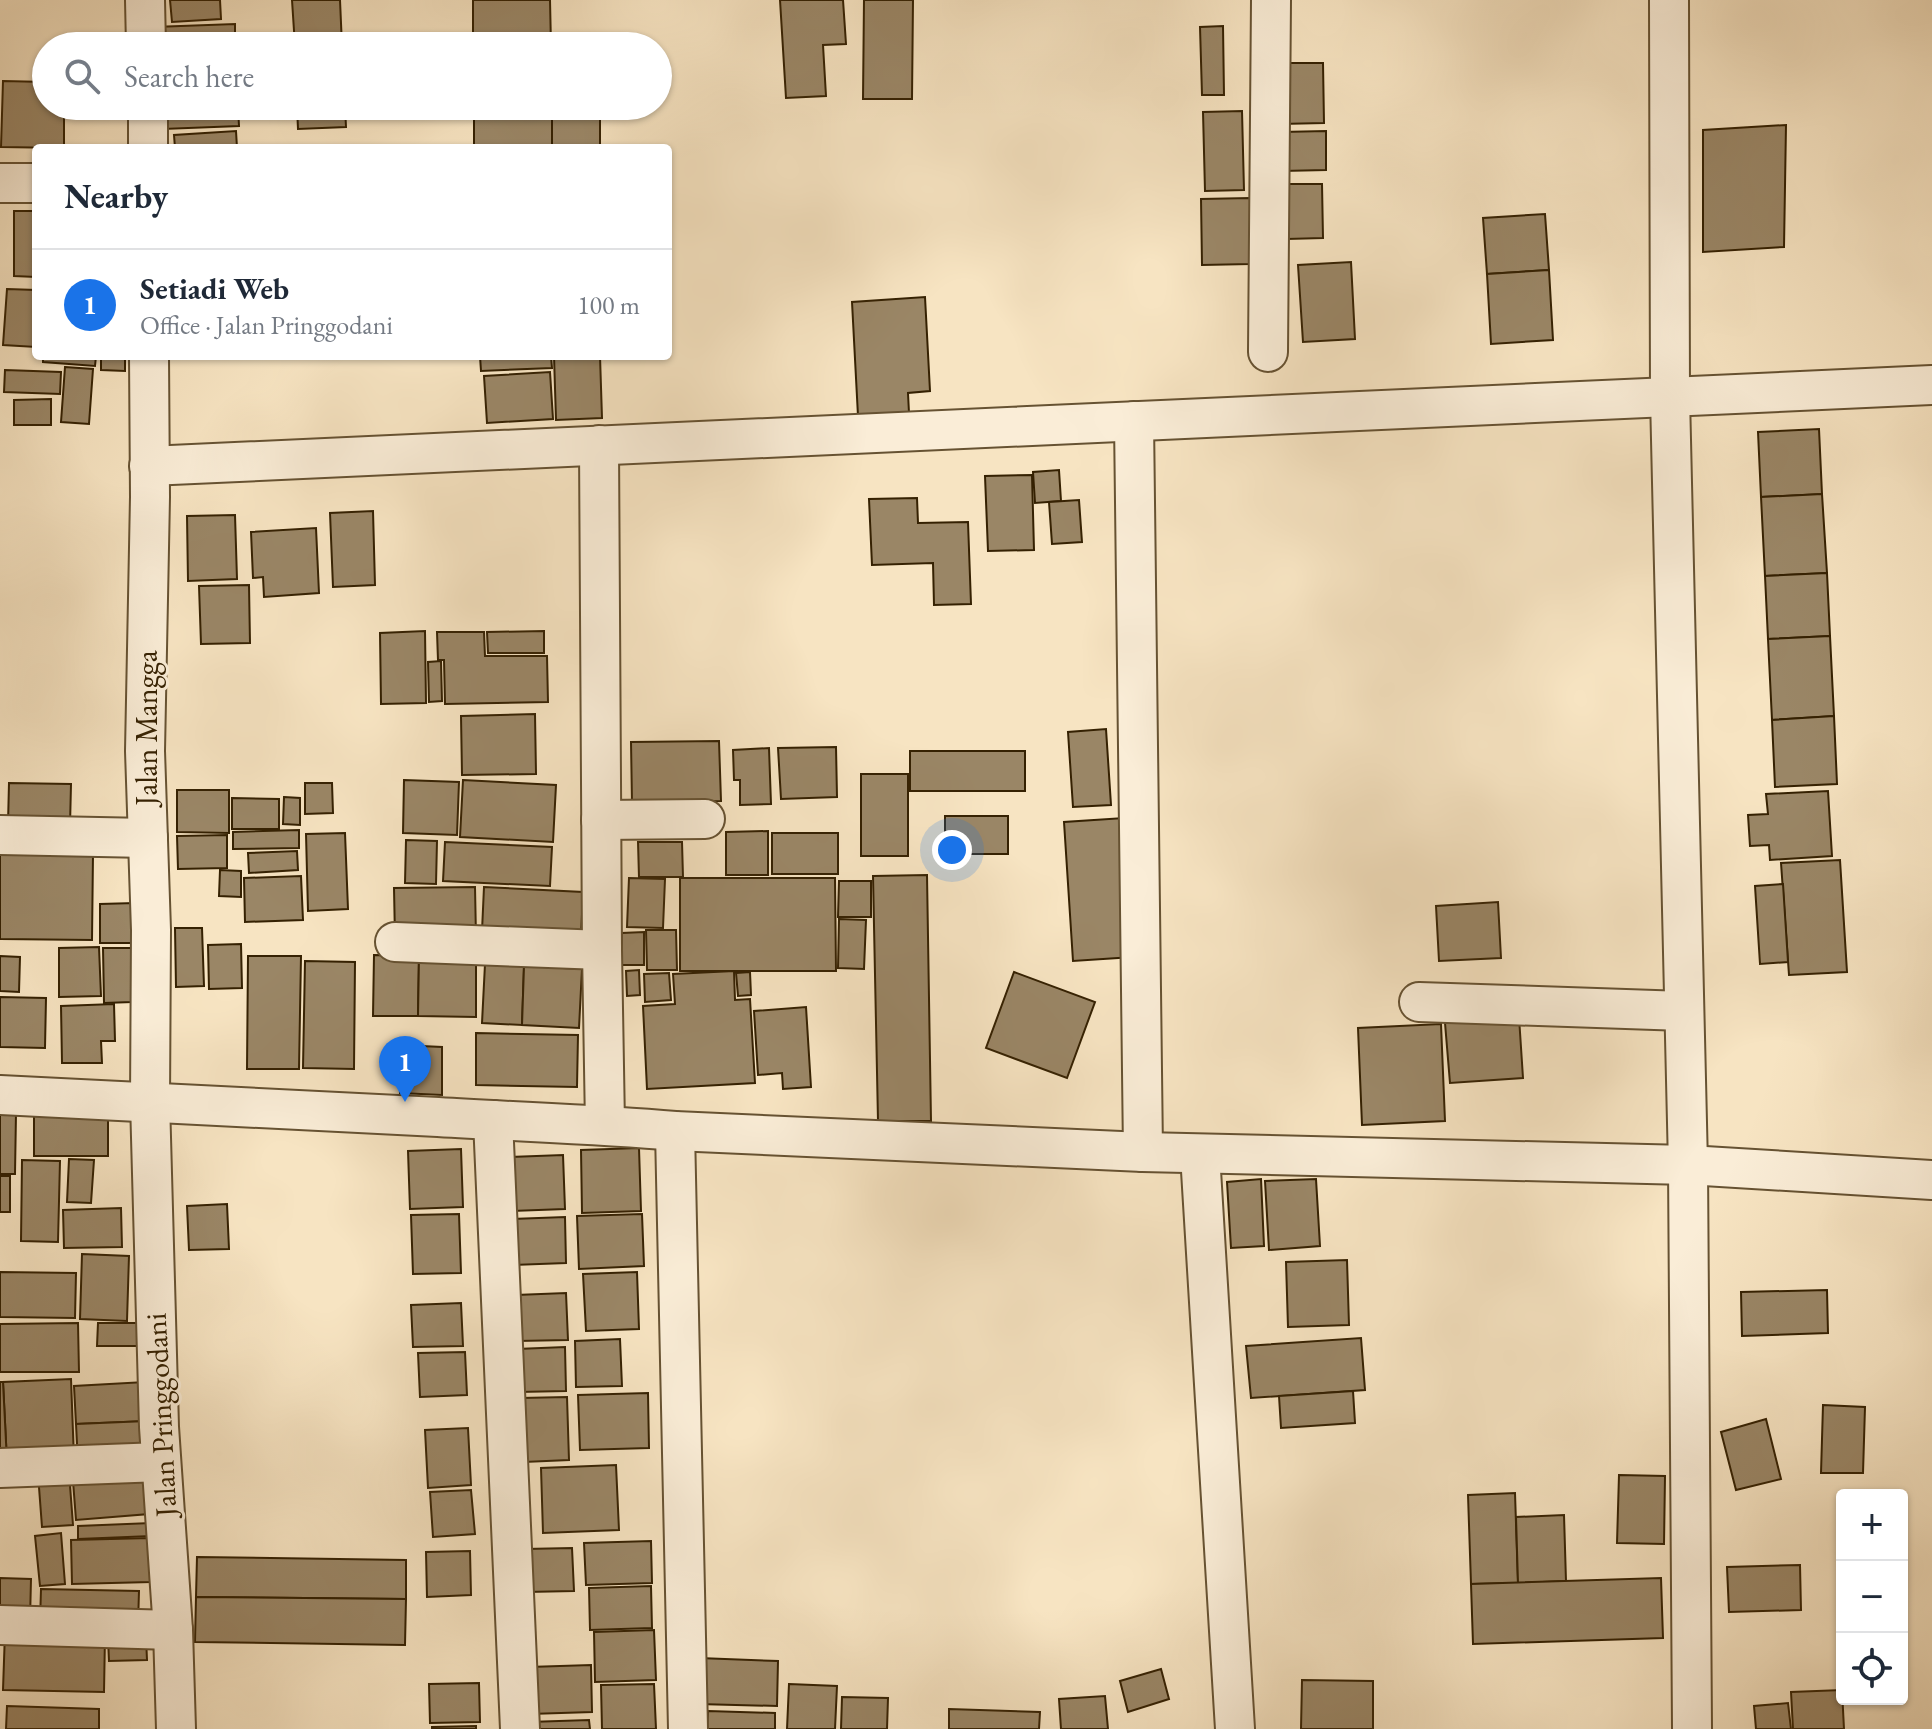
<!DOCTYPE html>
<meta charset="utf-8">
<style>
:root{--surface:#fff;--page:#f2f2f3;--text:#1f2937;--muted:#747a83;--line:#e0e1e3;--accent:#1a73e8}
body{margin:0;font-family:"EB Garamond",serif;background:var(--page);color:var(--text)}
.controls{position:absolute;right:24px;bottom:24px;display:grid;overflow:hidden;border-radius:8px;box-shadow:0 2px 6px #0004}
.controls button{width:72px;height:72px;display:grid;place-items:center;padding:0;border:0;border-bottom:2px solid var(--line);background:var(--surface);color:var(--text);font:40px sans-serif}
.you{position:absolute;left:952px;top:850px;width:28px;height:28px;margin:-20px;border:6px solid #fff;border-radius:50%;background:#1a73e8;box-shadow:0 0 0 12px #1a73e833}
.badge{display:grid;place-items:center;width:52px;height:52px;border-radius:50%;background:var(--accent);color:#fff;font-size:26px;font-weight:700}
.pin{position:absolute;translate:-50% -66px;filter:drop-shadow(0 2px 4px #0008)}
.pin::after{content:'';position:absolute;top:42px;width:28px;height:24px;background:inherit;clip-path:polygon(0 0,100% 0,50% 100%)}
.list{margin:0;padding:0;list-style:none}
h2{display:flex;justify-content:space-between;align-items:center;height:104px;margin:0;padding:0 32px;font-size:34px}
h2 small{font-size:26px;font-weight:400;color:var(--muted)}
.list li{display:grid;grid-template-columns:52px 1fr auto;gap:24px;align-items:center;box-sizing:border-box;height:112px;padding:0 32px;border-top:2px solid var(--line)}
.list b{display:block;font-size:30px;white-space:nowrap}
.list p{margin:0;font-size:26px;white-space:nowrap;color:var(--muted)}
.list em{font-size:26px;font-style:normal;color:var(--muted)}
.icon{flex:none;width:44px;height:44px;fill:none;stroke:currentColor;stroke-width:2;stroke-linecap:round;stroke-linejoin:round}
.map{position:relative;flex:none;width:1932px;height:1729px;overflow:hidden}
.search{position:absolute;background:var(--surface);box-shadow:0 2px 6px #0004;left:32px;top:32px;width:640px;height:88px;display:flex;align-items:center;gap:20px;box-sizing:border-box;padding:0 28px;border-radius:44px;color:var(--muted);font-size:30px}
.panel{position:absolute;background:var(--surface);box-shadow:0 2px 6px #0004;left:32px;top:144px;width:640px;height:216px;border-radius:8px}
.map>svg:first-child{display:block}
</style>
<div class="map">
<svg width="1932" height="1729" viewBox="0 0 1932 1729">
<rect width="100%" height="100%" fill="#f7e4c2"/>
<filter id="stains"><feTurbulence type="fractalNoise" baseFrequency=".0025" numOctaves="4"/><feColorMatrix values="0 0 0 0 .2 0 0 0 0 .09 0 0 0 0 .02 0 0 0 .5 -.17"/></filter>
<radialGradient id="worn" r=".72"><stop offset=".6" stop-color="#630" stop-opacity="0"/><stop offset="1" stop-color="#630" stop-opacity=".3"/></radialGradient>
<g fill="#9a8666" stroke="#352102" stroke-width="2">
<polygon points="170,0 220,0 221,19 172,22"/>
<polygon points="292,0 340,0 342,46 295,46"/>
<polygon points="473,0 550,0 551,46 473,46"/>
<polygon points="780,0 843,0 846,44 823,45 826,96 786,98"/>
<polygon points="864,0 913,0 912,99 863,99"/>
<polygon points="235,24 235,46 155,46 154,27"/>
<polygon points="1223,26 1224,95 1202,95 1200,27"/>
<polygon points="1280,63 1323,63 1324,123 1280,124"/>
<polygon points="3,81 46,82 46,106 64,106 64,148 1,147"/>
<polygon points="162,106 238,106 239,126 163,129"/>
<polygon points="297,106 345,106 346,127 298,129"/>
<rect x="474" y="106" width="78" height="42"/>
<rect x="552" y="106" width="48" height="42"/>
<polygon points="1242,111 1244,190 1205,191 1203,112"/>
<polygon points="1786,125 1784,247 1703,252 1703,130"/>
<polygon points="236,131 237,148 175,148 174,135"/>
<polygon points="1326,131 1326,170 1282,171 1281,132"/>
<polygon points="1286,184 1322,184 1323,238 1287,239"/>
<polygon points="1250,198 1250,264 1202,265 1201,199"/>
<polygon points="14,211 36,211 36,277 14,276"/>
<polygon points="1545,214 1549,270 1487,274 1483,218"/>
<polygon points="1351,262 1355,339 1303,342 1298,265"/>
<polygon points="1549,270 1553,340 1491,344 1487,274"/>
<polygon points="7,289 36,290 36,347 3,345"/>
<polygon points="925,297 930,391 908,393 909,413 858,416 852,302"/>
<polygon points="43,356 96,356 95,366 43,362"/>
<polygon points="101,356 125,356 125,371 101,370"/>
<polygon points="480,356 551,356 552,368 481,371"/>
<polygon points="554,356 600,356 602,418 556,420"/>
<polygon points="65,367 93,369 89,424 61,422"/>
<polygon points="5,370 61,372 60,394 4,392"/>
<polygon points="550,372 553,419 487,423 484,376"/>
<polygon points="51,399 51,425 14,425 14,400"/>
<polygon points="1819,429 1822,494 1761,497 1758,432"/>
<polygon points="1059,470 1061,501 1035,503 1033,472"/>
<polygon points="1032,475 1034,550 988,551 985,476"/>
<polygon points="1822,494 1827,573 1765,576 1761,497"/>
<polygon points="917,498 918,523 968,522 971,604 934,605 933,563 872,565 869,499"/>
<polygon points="1079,500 1082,542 1052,544 1049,502"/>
<polygon points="373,511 375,585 333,587 330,513"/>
<polygon points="235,515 237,579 188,581 187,516"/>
<polygon points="316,528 319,593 264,597 263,577 253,578 251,532"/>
<polygon points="1827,573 1830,636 1768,639 1765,576"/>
<polygon points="249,585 250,643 201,644 199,586"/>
<polygon points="425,631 426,703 381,704 380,633"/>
<polygon points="544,631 544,653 488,653 487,632"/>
<polygon points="437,632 484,632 485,656 547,656 548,702 445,704 444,660 438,660"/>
<polygon points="1830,636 1834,716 1772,720 1768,639"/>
<polygon points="441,661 442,701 429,702 428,662"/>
<polygon points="535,714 536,774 462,775 461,716"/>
<polygon points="1834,716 1837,784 1775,787 1772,720"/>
<polygon points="1106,729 1111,805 1073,807 1068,732"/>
<polygon points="719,741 721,801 632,803 631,742"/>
<polygon points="836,747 837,797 781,799 778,748"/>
<polygon points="769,748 771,804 740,805 740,780 734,780 733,750"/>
<rect x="910" y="751" width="115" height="40"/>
<rect x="861" y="774" width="47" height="82"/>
<polygon points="404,780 459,782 457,835 403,833"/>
<polygon points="463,780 556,785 553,842 460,837"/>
<polygon points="9,783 71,784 70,826 8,824"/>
<polygon points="305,783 332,783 333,813 305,814"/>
<polygon points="177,790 229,790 229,833 177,832"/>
<polygon points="1828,791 1832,856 1770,860 1769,845 1750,846 1748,815 1768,814 1766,794"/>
<polygon points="284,797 300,798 300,825 283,824"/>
<polygon points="232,798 279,799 279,829 232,829"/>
<rect x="945" y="816" width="63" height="38"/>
<polygon points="1124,818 1133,957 1073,961 1064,822"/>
<polygon points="299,830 299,848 233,849 233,832"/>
<polygon points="768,831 768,875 726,875 726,832"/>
<polygon points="345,833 348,909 308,911 306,834"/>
<rect x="772" y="833" width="66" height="41"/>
<polygon points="227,835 227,868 178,869 177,836"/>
<polygon points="406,840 437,841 436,884 405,883"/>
<polygon points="445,842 552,847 550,886 443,881"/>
<polygon points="638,842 682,842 683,877 639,877"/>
<polygon points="297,851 298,870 249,873 248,853"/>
<polygon points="0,852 93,854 92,940 0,939"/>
<polygon points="1840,860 1847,972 1789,975 1781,863"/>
<polygon points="220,870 241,871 241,897 219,896"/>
<polygon points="927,875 931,1121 878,1121 873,876"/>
<polygon points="301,876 303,920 245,922 244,878"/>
<polygon points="629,878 665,879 663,928 627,927"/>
<polygon points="680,878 835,878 836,971 680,971"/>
<polygon points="839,881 871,881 871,917 838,917"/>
<polygon points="1783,884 1788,962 1760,964 1755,886"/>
<polygon points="475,887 476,937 395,938 394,888"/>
<polygon points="484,887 583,892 581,936 482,931"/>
<polygon points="1498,902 1501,958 1439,961 1436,906"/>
<polygon points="135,903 135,943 100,943 100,904"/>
<polygon points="839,919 866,920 864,969 838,968"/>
<polygon points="175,928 202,928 204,986 176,987"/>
<polygon points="646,930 676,930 677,970 647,970"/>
<polygon points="644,932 644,965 622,965 622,933"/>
<polygon points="241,944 242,988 209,989 208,945"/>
<polygon points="99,947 101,996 59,997 59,948"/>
<polygon points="103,948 132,948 132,1002 104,1003"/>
<polygon points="374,955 419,956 418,1016 373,1016"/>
<polygon points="0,956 20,957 19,992 0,991"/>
<polygon points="248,956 301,956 299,1069 247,1069"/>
<polygon points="419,956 476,957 476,1017 418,1016"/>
<polygon points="305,961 355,962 354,1069 303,1068"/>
<polygon points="485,964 524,966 522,1025 482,1023"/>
<polygon points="524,966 582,969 579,1028 522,1025"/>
<polygon points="639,970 640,995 627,996 626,971"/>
<polygon points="734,971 735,1000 750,999 755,1083 647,1089 643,1006 675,1004 673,974"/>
<polygon points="750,972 751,995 738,996 736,973"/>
<polygon points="1014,972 1095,1002 1067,1078 986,1048"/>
<polygon points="669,973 671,1000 645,1002 644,974"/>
<polygon points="0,997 46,998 45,1048 0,1047"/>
<polygon points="114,1004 115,1041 101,1041 102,1063 62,1063 61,1006"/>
<polygon points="806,1007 811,1087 783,1089 782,1073 758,1075 754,1011"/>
<polygon points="1519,1017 1523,1078 1450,1083 1445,1023"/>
<polygon points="1441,1024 1445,1121 1362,1125 1358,1028"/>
<polygon points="476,1033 578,1035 577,1087 476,1085"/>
<polygon points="399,1045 442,1047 442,1095 400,1093"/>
<polygon points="0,1113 16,1113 15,1174 0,1174"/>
<polygon points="34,1114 108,1115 108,1156 34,1156"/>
<polygon points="639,1148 641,1211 582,1213 581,1150"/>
<polygon points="461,1149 463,1207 410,1209 408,1151"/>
<polygon points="563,1155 565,1209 512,1211 510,1157"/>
<polygon points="69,1159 94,1160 91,1203 67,1202"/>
<polygon points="22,1160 60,1161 58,1242 21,1241"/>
<rect x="0" y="1176" width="10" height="36"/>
<polygon points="1261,1179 1264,1246 1231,1248 1227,1182"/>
<polygon points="1316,1179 1320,1246 1269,1250 1265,1181"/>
<polygon points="227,1204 229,1249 189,1250 187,1206"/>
<polygon points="121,1208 122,1247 64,1248 63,1210"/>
<polygon points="459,1214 461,1273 413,1274 411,1215"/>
<polygon points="642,1214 644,1266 579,1269 577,1216"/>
<polygon points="565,1217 566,1263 513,1265 512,1219"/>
<polygon points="82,1254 129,1256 127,1321 80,1319"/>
<polygon points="1347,1260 1349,1325 1288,1327 1286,1262"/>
<polygon points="0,1272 76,1273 75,1318 0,1317"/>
<polygon points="637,1272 639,1329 586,1331 583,1274"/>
<polygon points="1827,1290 1828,1333 1742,1336 1741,1292"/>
<polygon points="566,1293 568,1340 517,1341 516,1295"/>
<polygon points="461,1303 463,1346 413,1347 411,1305"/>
<polygon points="78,1323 79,1372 0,1372 0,1324"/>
<polygon points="98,1323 138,1323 138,1346 97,1346"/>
<polygon points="1361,1338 1365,1390 1251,1398 1246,1346"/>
<polygon points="620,1339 622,1386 576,1387 575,1341"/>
<polygon points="565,1347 566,1391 518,1392 517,1349"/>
<polygon points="465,1352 467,1395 420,1397 418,1353"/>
<polygon points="71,1379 74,1459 7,1462 3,1382"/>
<polygon points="0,1382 3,1382 7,1462 0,1462"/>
<polygon points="145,1382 147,1421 76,1424 74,1386"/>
<polygon points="1353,1391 1355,1423 1281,1428 1279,1396"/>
<polygon points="648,1393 649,1448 580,1450 578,1395"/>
<polygon points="567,1397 569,1460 524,1462 521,1398"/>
<polygon points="1823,1405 1865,1407 1863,1473 1821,1473"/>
<polygon points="1766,1419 1781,1479 1736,1490 1721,1432"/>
<polygon points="147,1421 150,1459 78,1463 76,1424"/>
<polygon points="468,1428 471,1485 428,1488 425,1430"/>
<polygon points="145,1463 149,1514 76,1520 72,1468"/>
<polygon points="616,1465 619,1530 543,1533 541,1468"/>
<polygon points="69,1472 73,1525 42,1527 38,1474"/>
<polygon points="1619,1475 1665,1476 1664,1544 1617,1543"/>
<polygon points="471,1490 475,1534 433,1537 430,1492"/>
<polygon points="1515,1493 1518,1583 1471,1584 1468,1495"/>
<polygon points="1564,1515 1566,1581 1518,1583 1516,1517"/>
<polygon points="151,1523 152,1536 78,1539 78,1526"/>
<polygon points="61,1533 65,1584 40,1586 35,1536"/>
<polygon points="150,1538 151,1582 72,1584 71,1540"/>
<polygon points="651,1541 652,1583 586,1585 584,1543"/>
<polygon points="572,1548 574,1591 526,1592 525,1549"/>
<polygon points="470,1551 471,1595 427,1597 426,1552"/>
<polygon points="197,1557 406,1560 406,1599 196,1597"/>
<polygon points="1800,1565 1801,1610 1729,1612 1727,1567"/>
<polygon points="0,1578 31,1579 30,1620 0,1619"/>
<polygon points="1661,1578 1663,1638 1473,1644 1471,1584"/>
<polygon points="651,1586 652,1628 590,1630 589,1588"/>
<polygon points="41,1589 139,1591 138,1625 40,1622"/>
<polygon points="196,1597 406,1599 405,1645 195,1642"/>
<polygon points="654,1630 656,1680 595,1682 594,1632"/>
<polygon points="5,1632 105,1635 104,1692 3,1690"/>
<polygon points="146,1637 147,1660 109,1661 108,1638"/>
<polygon points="699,1658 778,1661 777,1706 698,1704"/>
<polygon points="591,1665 592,1712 530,1714 529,1667"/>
<polygon points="1161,1669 1169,1699 1128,1712 1120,1681"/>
<polygon points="1302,1680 1373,1681 1373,1729 1301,1729"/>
<polygon points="479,1683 480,1722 430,1723 429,1684"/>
<polygon points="654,1684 656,1729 602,1729 601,1685"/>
<polygon points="789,1684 837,1686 835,1729 787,1729"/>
<polygon points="1842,1690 1844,1729 1793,1729 1791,1692"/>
<polygon points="1105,1696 1108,1729 1061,1729 1059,1699"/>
<polygon points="842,1697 888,1698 887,1729 841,1729"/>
<polygon points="1788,1703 1791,1729 1756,1729 1754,1706"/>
<polygon points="7,1706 99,1709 99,1729 6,1729"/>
<polygon points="949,1709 1040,1712 1039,1729 949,1729"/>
<polygon points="708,1711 775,1713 775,1729 707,1729"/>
<polygon points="589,1720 590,1729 529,1729 529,1722"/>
<polygon points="476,1726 476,1729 432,1729 432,1727"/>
</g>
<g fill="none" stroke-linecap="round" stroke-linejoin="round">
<defs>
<g id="minor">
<polyline points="145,0 146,46"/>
<polyline points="1669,0 1670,397 1688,1165 1692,1729"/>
<polyline points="148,106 148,148"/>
<polyline points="0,183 36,183"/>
<polyline points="1268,352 1271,0"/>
<polyline points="149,356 150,497 145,751 151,930 150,1101 159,1427 173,1630 176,1729"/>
<polyline points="1134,421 1143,1152"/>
<polyline points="599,445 602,950 605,1125"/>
<polyline points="149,466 1932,385"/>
<polyline points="601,820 705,819"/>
<polyline points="0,835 148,838"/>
<polyline points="395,942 602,950"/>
<polyline points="1419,1002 1684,1011"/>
<path d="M0,1095C146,1101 292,1109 438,1117C517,1122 596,1124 675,1131L1143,1152L1688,1165L1932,1180"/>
<polyline points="493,1120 520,1729"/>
<polyline points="675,1131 688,1729"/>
<polyline points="1200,1154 1235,1729"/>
<polyline points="0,1468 161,1462"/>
<polyline points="0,1625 173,1630"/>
</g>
</defs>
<use href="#minor" stroke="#665232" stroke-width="42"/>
<use href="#minor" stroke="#faedd7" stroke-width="38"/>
</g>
<g text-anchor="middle" stroke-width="6" stroke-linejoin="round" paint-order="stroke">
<g font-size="30" fill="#352102" stroke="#faedd7">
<text transform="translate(147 728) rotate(-90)" y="10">Jalan Mangga</text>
<text transform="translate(161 1415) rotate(-93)" y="10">Jalan Pringgodani</text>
</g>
</g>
<rect width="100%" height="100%" filter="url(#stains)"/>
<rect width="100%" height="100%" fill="url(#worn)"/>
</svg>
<div class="controls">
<button>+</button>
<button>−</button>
<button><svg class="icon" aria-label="locate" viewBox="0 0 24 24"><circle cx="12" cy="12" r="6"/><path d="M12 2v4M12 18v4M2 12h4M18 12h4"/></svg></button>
</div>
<div class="you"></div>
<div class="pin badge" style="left:405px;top:1102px">1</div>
<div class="search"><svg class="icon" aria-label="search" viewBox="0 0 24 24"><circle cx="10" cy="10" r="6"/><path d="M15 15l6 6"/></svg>Search here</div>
<section class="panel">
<h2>Nearby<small></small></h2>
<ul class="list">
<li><span class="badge">1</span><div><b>Setiadi Web</b><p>Office · Jalan Pringgodani</p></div><em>100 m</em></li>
</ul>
</section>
</div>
